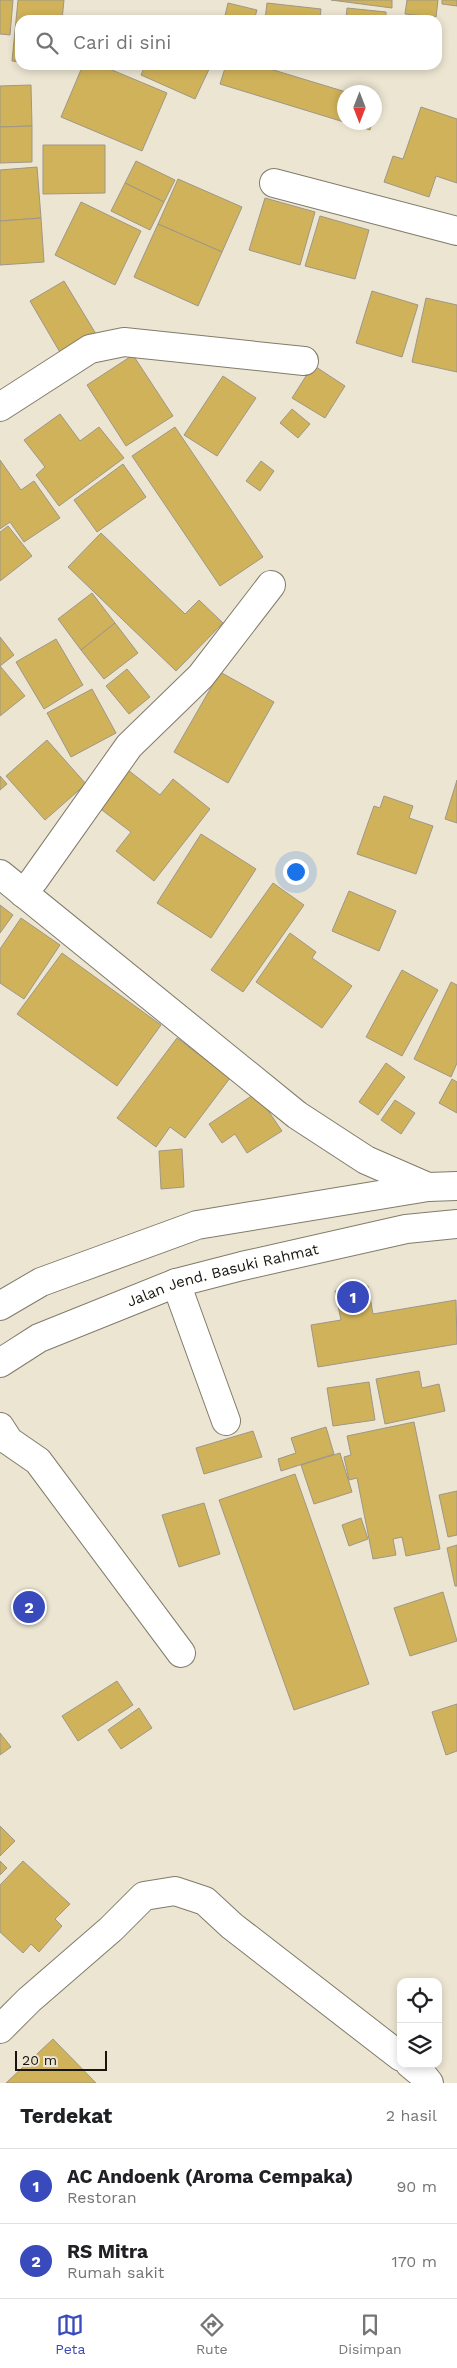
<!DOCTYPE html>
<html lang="id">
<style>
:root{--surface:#fff;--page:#f2f2f2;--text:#202124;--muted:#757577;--line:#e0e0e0;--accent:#384abc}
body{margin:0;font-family:"Work Sans",sans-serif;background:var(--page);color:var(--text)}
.controls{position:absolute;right:15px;bottom:15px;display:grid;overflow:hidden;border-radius:10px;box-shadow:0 2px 8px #0003}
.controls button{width:45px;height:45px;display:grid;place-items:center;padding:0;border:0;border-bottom:1px solid var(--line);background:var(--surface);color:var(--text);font:25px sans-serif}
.compass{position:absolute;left:337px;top:85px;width:45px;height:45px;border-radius:50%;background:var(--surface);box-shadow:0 2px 8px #0003;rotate:180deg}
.scale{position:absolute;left:15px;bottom:12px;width:92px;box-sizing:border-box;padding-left:5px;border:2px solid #17150e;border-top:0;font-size:14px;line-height:18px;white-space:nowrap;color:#17150e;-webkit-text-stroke:4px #ece5d2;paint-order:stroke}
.you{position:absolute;left:295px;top:871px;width:18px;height:18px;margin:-12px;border:4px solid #fff;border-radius:50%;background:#1a73e8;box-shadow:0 0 0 8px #1a73e833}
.badge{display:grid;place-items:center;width:32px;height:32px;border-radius:50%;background:var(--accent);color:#fff;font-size:16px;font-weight:700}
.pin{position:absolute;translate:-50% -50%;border:2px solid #fff;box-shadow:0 1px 5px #0006}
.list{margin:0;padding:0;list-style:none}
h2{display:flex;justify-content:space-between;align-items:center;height:65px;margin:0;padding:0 20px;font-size:21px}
h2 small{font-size:16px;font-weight:400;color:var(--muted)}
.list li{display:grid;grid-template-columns:32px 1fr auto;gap:15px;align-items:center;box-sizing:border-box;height:75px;padding:0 20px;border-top:1px solid var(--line)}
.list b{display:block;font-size:19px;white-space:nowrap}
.list p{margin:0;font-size:16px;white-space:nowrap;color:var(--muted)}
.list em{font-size:16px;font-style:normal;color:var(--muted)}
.icon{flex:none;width:28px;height:28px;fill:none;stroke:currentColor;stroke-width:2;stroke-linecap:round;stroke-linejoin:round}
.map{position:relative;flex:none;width:457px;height:2083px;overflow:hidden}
.search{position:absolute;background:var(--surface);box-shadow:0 2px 8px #0003;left:15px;right:15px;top:15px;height:55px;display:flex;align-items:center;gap:12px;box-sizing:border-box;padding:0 18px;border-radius:15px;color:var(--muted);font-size:19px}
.sheet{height:215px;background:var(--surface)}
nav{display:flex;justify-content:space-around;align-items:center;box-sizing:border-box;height:70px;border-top:1px solid var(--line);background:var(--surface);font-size:14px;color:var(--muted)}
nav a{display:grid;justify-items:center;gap:2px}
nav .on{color:var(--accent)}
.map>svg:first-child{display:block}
</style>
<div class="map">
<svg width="457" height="2083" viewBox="0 0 457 2083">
<rect width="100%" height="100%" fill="#ece5d2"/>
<g fill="#d0b25a" stroke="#9e9786">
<polygon points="0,0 13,0 10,35 0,34"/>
<polygon points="18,0 64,0 62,20 20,20 20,62 12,61"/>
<polygon points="331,0 392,0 392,8"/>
<polygon points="407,0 438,0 436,17 405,14"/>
<polygon points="442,0 457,0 457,6 442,4"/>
<polygon points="228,3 257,10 254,20 224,20"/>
<polygon points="267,3 321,9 320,20 265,20"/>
<polygon points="347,8 386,12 386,20 346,20"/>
<polygon points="83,65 100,65 167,93 142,151 61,117"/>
<polygon points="145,65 211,65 195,99 141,75"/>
<polygon points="226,65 257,65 346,92 344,122 372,122 370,130 220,84"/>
<polygon points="31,85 32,126 0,127 0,86"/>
<polygon points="374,101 379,103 374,116"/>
<polygon points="421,107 457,119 457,183 436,176 429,197 384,182 393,156 403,159"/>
<polygon points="32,126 32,162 0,163 0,127"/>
<polygon points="43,145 105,145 105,193 43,194"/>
<polygon points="136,161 175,180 164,202 125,183"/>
<polygon points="37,167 41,218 0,221 0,170"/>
<polygon points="178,179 242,207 222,252 158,224"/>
<polygon points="125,183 164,202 150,230 111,211"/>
<polygon points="265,198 315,212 300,265 249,250"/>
<polygon points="81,202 141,231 115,285 55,255"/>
<polygon points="320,216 369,230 355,279 305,266"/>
<polygon points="41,218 44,262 0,265 0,221"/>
<polygon points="158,224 222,252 198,306 134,277"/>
<polygon points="64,281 96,334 61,354 30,301"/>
<polygon points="372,291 418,305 402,357 356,343"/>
<polygon points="426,298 457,305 457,372 412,362"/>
<polygon points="133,355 173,416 126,446 87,385"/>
<polygon points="313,365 345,386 325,418 292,398"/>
<polygon points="223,376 256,398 217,456 184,435"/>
<polygon points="292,409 310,424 298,438 280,423"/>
<polygon points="60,414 80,441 99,427 124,458 59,506 36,475 45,467 24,440"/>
<polygon points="175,427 263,557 220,586 132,456"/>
<polygon points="0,460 21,490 34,481 60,518 24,542 10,522 0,529"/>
<polygon points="261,461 274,471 260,491 246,481"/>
<polygon points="123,464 146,497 97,532 74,500"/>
<polygon points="8,526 32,556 0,581 0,532"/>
<polygon points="101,533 185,614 199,600 223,623 176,671 68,567"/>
<polygon points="92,593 115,623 81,650 58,619"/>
<polygon points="115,623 138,653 104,679 81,650"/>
<polygon points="0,637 14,655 0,666"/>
<polygon points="56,639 83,685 44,709 16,662"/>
<polygon points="0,666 25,696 0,716"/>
<polygon points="127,669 150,697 129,714 106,686"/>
<polygon points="220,672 274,702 228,783 174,752"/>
<polygon points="92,689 116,733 71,757 47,713"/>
<polygon points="47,740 86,784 45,820 6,776"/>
<polygon points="128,770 160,795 173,779 210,809 154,881 116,851 131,832 98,807"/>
<polygon points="0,776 7,784 0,790"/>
<polygon points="457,780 457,823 445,819"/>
<polygon points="384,796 413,806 409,818 433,826 416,874 357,854 374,806 380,808"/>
<polygon points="201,834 256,869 211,938 157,903"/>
<polygon points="273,883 304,905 243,992 211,970"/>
<polygon points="349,891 396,911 379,951 332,931"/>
<polygon points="0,905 13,915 0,933"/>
<polygon points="21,918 60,945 24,999 0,983 0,949"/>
<polygon points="290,933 316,952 312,958 352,986 322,1028 256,982"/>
<polygon points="62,953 161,1025 117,1086 17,1014"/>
<polygon points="402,970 438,990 402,1056 366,1037"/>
<polygon points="451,982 457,985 457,1063 451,1077 414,1059"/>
<polygon points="177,1038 230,1078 185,1138 170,1127 156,1147 117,1118"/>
<polygon points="386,1063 405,1077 378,1115 359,1102"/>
<polygon points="452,1079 457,1082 457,1113 439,1103"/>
<polygon points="256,1093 282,1131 247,1153 235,1134 222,1143 209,1124"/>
<polygon points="395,1100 415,1113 401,1134 381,1120"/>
<polygon points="182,1149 184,1187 161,1189 159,1151"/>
<polygon points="368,1286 373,1314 456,1300 457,1344 318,1367 311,1325 341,1320 335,1291"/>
<polygon points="419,1371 422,1388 439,1384 445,1411 385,1424 376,1379"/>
<polygon points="369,1382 375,1420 333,1426 327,1388"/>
<polygon points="414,1422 440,1549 406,1556 402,1537 393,1539 396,1555 373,1559 357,1478 349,1480 344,1457 351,1455 347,1436"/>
<polygon points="326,1427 334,1454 281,1471 278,1459 296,1453 291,1438"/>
<polygon points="253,1431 262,1457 204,1474 196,1448"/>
<polygon points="340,1453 352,1492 314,1504 301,1465"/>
<polygon points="295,1474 369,1684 294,1710 219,1500"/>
<polygon points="457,1491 457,1535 448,1537 439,1495"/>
<polygon points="204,1503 220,1554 179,1567 162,1515"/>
<polygon points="361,1518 368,1539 349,1546 342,1525"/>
<polygon points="457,1545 457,1586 455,1586 447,1548"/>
<polygon points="443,1592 457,1641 410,1656 394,1608"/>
<polygon points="117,1681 133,1705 78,1741 62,1716"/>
<polygon points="457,1704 457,1751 446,1755 432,1712"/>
<polygon points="139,1708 152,1728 121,1749 108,1730"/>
<polygon points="0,1733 11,1747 0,1755"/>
<polygon points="0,1826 15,1841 0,1856"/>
<polygon points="0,1861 7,1868 0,1875"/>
<polygon points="23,1861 70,1904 55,1919 62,1926 39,1952 31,1944 23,1953 0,1932 0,1885"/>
<polygon points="53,2039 96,2083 6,2083"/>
</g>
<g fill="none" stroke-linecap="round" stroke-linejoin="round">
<defs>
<g id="minor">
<polyline points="274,183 457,231"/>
<polyline points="0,407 90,349 124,342 304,361"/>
<polyline points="0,874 297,1115 366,1160 428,1187"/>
<polyline points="23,893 34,880 129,746 201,676 271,585"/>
<polyline points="176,1283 226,1421"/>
<polyline points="0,1427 9,1441 38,1461 181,1653"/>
<polyline points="0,2029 29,2000 111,1929 144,1896 175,1891 205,1901 232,1926 401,2057"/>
<polyline points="410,2064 421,2073 429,2083"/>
</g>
<g id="major">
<polyline points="0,1306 41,1282 197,1225 428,1187 457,1186"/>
<path id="s1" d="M0,1363L39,1338L176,1283L242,1266L406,1229L457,1224"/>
</g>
</defs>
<use href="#minor" stroke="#817b6a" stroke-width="30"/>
<use href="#major" stroke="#817b6a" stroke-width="30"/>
<use href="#minor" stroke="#fff" stroke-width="28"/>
<use href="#major" stroke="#fff" stroke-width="28"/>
</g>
<g text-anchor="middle" stroke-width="4" stroke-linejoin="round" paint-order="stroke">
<g font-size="15" fill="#17150e" stroke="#ece5d2">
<text dy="5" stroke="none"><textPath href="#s1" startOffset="241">Jalan Jend. Basuki Rahmat</textPath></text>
</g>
</g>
</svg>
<div class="controls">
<button><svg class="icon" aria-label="locate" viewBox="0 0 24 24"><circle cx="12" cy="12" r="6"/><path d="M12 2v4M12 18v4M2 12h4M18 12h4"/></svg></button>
<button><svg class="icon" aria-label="layers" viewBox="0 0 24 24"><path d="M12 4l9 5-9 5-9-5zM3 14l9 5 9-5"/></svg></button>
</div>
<svg class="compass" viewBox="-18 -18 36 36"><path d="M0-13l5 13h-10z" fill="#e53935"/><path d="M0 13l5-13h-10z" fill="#757577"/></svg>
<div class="scale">20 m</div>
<div class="you"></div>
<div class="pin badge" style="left:353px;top:1297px">1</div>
<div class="pin badge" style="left:29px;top:1607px">2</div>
<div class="search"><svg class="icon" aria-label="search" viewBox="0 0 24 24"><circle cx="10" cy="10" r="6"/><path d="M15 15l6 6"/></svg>Cari di sini</div>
</div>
<section class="sheet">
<h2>Terdekat<small>2 hasil</small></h2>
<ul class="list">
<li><span class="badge">1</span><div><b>AC Andoenk (Aroma Cempaka)</b><p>Restoran</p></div><em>90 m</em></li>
<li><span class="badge">2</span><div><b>RS Mitra</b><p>Rumah sakit</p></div><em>170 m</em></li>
</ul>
</section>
<nav>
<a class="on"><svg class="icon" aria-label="map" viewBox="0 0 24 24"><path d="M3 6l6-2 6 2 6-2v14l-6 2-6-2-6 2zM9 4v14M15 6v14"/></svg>Peta</a>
<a><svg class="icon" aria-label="directions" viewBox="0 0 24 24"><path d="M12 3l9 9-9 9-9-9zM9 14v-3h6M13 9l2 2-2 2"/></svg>Rute</a>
<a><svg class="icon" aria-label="saved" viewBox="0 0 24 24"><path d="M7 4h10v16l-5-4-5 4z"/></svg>Disimpan</a>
</nav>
